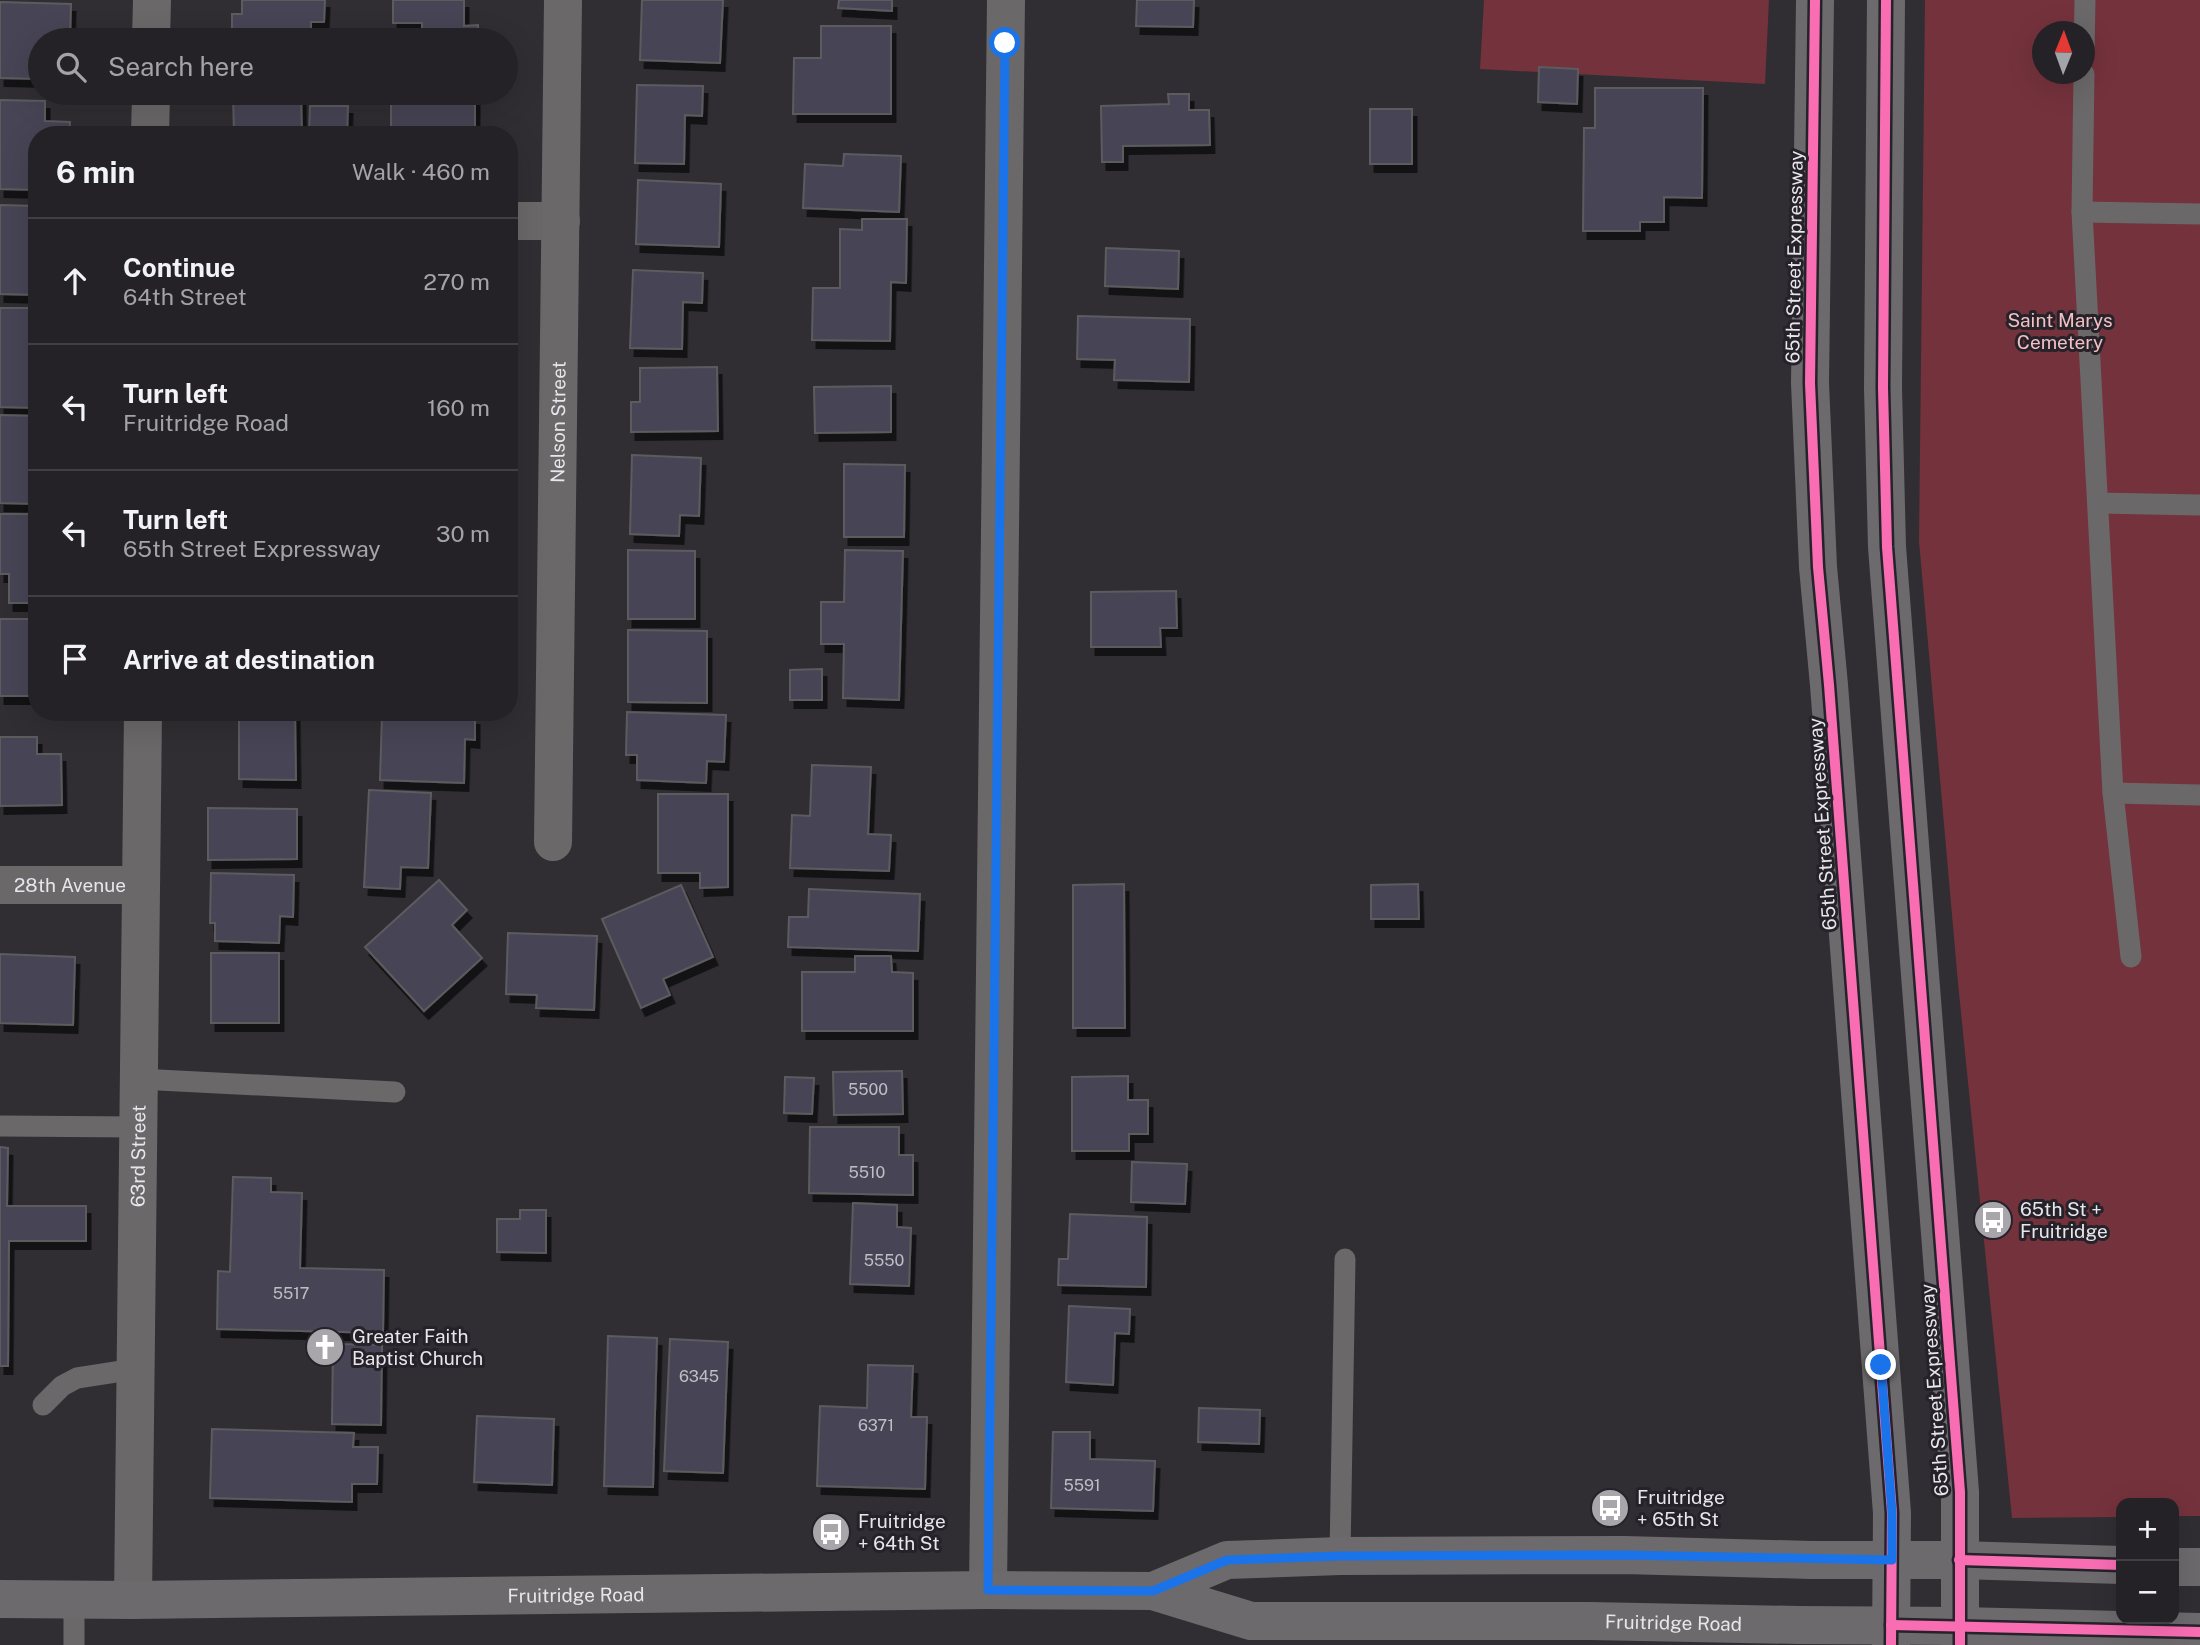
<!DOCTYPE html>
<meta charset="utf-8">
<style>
:root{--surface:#242226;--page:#302f32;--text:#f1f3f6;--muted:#a3a4a7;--line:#413f43}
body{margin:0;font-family:"Public Sans",sans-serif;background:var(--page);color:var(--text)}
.controls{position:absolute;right:21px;bottom:21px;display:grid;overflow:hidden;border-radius:14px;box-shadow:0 7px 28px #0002}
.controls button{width:63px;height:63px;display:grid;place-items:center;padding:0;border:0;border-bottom:2px solid var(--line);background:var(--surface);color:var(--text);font:35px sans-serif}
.compass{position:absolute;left:2032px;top:21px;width:63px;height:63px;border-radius:50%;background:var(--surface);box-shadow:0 7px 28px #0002;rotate:1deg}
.stop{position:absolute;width:21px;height:21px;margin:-16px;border:5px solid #1a73e8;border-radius:50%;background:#fff}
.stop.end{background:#1a73e8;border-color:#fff;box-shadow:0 2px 7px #0008}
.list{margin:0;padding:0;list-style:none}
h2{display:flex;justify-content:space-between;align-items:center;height:91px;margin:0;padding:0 28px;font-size:30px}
h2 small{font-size:23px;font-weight:400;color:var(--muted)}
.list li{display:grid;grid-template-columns:46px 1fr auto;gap:21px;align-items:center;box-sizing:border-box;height:126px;padding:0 28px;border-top:2px solid var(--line)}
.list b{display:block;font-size:26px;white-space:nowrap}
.list p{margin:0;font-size:23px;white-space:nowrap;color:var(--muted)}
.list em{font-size:23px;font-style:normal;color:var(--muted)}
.icon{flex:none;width:38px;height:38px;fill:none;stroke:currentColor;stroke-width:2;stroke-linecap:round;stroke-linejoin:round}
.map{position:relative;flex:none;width:2200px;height:1645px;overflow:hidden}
.search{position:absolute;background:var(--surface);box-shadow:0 7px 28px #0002;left:28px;top:28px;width:490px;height:77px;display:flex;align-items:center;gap:18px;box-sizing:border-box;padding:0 24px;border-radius:38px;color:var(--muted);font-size:26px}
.panel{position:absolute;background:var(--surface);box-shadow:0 7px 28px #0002;left:28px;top:126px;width:490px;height:595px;border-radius:28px}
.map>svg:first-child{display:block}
</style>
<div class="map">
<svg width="2200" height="1645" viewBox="0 0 2200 1645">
<defs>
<filter id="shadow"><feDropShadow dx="4.5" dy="8" stdDeviation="0" flood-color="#0009"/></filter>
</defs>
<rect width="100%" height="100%" fill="#302e32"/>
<g fill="#74323c" fill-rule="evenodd">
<polygon points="1484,0 1769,0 1765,84 1480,69"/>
<path d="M1925,0H2200V1516H2174V1503H2121V1517L2012,1518L1958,983L1919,541ZM2042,32H2084V74H2042Z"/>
</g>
<g fill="#464554" stroke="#5c5b5f" stroke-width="2" filter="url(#shadow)">
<polygon points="242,0 325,0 324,22 311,22 311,40 232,40 232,14 242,14"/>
<polygon points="393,0 464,0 464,26 478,25 478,40 422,40 422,23 393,23"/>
<polygon points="642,0 723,0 720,63 640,60"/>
<polygon points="839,0 892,0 892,11 838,8"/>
<polygon points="1137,0 1194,0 1193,27 1136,26"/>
<polygon points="0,2 71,4 70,40 40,40 40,79 0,78"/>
<polygon points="821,26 891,26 891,114 793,114 794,58 821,58"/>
<polygon points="1539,67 1578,69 1577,104 1538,102"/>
<polygon points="637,85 703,86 702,116 685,115 684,164 635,163"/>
<polygon points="1595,88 1703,88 1702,198 1664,197 1664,222 1640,222 1640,231 1583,231 1584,128 1595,128"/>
<polygon points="233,93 301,93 302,135 234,135"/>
<rect x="391" y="93" width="84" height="42"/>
<polygon points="1168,94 1189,94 1189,110 1209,110 1210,145 1123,146 1123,162 1102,162 1101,106 1169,104"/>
<polygon points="0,100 45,101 45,121 70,122 69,135 37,135 37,190 0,189"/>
<polygon points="310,106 348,106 347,135 309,135"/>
<rect x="1370" y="109" width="42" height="55"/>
<polygon points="844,154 901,156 899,212 803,208 805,164 843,166"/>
<polygon points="638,180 721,184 719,247 636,244"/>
<polygon points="0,205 37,206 37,295 0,294"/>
<polygon points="862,219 907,219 906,283 891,282 890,341 812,340 813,288 840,288 840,229 862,230"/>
<polygon points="1106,248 1179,251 1178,289 1105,286"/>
<polygon points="633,270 703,273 702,303 683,302 682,349 630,348"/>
<polygon points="0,308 37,308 37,408 0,407"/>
<polygon points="1078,316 1190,319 1189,382 1114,380 1115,360 1077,359"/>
<polygon points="717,367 718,431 631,432 631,402 640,402 640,368"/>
<polygon points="891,386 891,432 815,433 814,387"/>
<polygon points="0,415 37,416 37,504 0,503"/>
<polygon points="632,455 701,458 699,516 680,515 679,536 630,534"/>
<polygon points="844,464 905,465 904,537 844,537"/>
<polygon points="0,514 37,514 37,603 9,603 9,574 0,574"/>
<polygon points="628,550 695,551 695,619 628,619"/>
<polygon points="845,550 903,551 899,700 843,698 844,644 821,644 821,602 844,602"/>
<polygon points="1176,591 1177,628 1160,628 1161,647 1091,647 1091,592"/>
<rect x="0" y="619" width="37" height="77"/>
<polygon points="628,630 707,631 707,703 628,702"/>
<polygon points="822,669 822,700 790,700 790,670"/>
<polygon points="239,712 295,712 296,780 239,779"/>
<polygon points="627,712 726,715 724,762 707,761 706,783 637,780 637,755 626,755"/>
<polygon points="382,714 475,717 475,740 465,739 464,783 380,780"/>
<polygon points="0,737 37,737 37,754 61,754 62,805 0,806"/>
<polygon points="812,765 871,767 868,834 891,835 889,871 790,868 792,815 810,816"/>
<polygon points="369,790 431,793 428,868 401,867 400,889 364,887"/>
<polygon points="658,794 728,794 728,887 700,888 700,873 658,873"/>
<polygon points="208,808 297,809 297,859 208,860"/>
<polygon points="211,873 294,875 293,917 280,916 279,943 215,941 215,923 210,923"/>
<polygon points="439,880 467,910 452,925 482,958 424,1011 365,947"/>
<polygon points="1124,884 1125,1028 1073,1028 1073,885"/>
<polygon points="1418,884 1419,919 1371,919 1371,885"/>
<polygon points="681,885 713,957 663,979 670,995 641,1008 602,919"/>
<polygon points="809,889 920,894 918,951 788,947 789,917 808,917"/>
<polygon points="508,933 597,936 594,1010 536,1008 537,995 506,994"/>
<rect x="211" y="953" width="68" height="70"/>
<polygon points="0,954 75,957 73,1025 0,1023"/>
<polygon points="855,956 891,956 892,972 913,973 913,1031 802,1031 802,972 855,972"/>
<polygon points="902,1071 903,1114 834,1115 833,1072"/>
<polygon points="1128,1076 1128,1100 1148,1100 1148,1134 1129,1134 1129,1151 1072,1151 1072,1077"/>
<polygon points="785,1077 814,1078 812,1114 784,1113"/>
<polygon points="810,1127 899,1127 899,1155 913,1155 913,1195 809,1193"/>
<polygon points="0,1147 8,1148 7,1206 86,1206 86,1241 9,1241 8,1366 0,1366"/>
<polygon points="1132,1162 1187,1164 1185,1204 1131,1202"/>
<polygon points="233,1177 271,1178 271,1192 302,1193 300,1268 384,1270 383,1333 217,1329 218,1271 230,1272"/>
<polygon points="853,1203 897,1205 897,1227 911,1228 909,1286 850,1284"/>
<polygon points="520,1210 546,1210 546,1253 497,1252 497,1219 520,1219"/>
<polygon points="1070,1214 1147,1217 1146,1287 1058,1285 1059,1259 1068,1259"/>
<polygon points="1069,1306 1130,1309 1129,1334 1115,1333 1113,1385 1066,1382"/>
<polygon points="608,1336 657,1338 653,1487 604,1486"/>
<polygon points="670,1339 728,1342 723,1473 664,1471"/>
<polygon points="333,1344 382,1345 381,1425 332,1424"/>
<polygon points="868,1365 913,1366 911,1417 927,1417 925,1489 817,1486 820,1406 867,1408"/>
<polygon points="1199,1408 1260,1410 1259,1444 1198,1442"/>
<polygon points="477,1416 554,1419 552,1485 474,1482"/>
<polygon points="212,1429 354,1433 353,1447 378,1447 377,1484 352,1484 352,1502 210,1498"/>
<polygon points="1053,1432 1090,1432 1090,1459 1155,1461 1153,1511 1051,1508"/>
</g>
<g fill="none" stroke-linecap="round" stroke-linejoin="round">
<g stroke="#6a6869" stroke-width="21">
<polyline points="2084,51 2085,0"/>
<polyline points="2084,74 2082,212 2113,793 2131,957"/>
<polyline points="2082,212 2200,214"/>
<polyline points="2098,503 2200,505"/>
<polyline points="2113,793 2200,795"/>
<polyline points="139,1079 395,1092"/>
<polyline points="0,1126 138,1127"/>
<polyline points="43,1405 62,1386 77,1378 135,1369"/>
<polyline points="1340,1556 1345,1259"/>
<polyline points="74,1645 74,1600"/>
</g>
<g stroke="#6a6869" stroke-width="38">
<polyline points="151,40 152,0"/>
<polyline points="150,135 151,93"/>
<polyline points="509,221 561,221"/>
<path id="s1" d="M553,842L563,0"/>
<path id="s2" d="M0,885H141"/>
<polyline points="988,1590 1006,0"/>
<path id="s3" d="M133,1600L143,712"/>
</g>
<g stroke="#6c6a6d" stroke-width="38">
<polyline points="1815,0 1810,383 1818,567 1829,685 1892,1513 1891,1645"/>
<polyline points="1886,0 1883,388 1887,547 1960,1492 1960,1645"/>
<polyline points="2174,1567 2200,1567"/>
<polyline points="1153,1591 1227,1560 1340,1556 1624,1555 1811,1560 1959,1560 2121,1565"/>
<path id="s4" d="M0,1599L133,1600L988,1590L1153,1591L1251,1621H1590L1798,1625L1961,1626L2200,1632"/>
</g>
<defs>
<g id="cycleway">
<polyline points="1815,0 1810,383 1818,567 1829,685 1892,1513 1891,1645"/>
<polyline points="1886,0 1883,388 1887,547 1960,1492 1960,1645"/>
<polyline points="1959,1560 2121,1565"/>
<polyline points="1891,1625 2200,1632"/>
</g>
</defs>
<use href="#cycleway" stroke="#26222a" stroke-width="15"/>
<use href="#cycleway" stroke="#f96db3" stroke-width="10"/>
</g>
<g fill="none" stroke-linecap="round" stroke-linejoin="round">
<polyline stroke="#1a73e8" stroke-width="9" points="1005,43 988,1590 1153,1591 1227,1560 1340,1556 1624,1555 1892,1560 1892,1513 1881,1365"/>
</g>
<defs>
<symbol id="bus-disc" viewBox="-11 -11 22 22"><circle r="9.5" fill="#a8a6aa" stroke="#26222a"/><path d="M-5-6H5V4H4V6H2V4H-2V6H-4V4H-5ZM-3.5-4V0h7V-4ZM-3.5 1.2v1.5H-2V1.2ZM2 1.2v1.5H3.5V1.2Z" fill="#fff"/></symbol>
<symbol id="church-disc" viewBox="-11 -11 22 22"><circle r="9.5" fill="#a8a6aa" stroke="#26222a"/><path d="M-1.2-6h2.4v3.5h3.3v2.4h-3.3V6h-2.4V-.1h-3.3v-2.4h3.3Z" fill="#fff"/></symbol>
</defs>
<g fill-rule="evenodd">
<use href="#bus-disc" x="1971" y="1198" width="44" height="44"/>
<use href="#church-disc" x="303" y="1325" width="44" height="44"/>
<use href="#bus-disc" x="1588" y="1486" width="44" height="44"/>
<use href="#bus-disc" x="809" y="1510" width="44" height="44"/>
</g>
<g text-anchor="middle" stroke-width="6" stroke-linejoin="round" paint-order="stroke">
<g font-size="16" fill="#c0bec5">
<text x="868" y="1095">5500</text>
<text x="867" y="1178">5510</text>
<text x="884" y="1266">5550</text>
<text x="291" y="1299">5517</text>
<text x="699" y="1382">6345</text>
<text x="876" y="1431">6371</text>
<text x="1082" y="1491">5591</text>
</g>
<g font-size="19" fill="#e8e6eb" stroke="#26222a">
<text transform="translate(1794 257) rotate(-89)" y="7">65th Street Expressway</text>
<text dy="7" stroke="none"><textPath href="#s1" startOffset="420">Nelson Street</textPath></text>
<text transform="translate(1822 824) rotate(-94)" y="7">65th Street Expressway</text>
<text dy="7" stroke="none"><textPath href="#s2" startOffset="70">28th Avenue</textPath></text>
<text dy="7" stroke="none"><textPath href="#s3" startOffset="444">63rd Street</textPath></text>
<text transform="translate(1934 1390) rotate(-94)" y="7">65th Street Expressway</text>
<text dy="7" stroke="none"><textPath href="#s4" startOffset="576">Fruitridge Road</textPath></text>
<text dy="7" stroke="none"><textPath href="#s4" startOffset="1678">Fruitridge Road</textPath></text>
</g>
<g font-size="19" fill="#f2c0c3" stroke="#26222a">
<text x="2060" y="327">Saint Marys<tspan x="2060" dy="22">Cemetery</tspan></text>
</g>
<g font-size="19" fill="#e8e6eb" stroke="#26222a" text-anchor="start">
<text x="2020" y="1216">65th St +<tspan x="2020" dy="22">Fruitridge</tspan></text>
<text x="352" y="1343">Greater Faith<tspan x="352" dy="22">Baptist Church</tspan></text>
<text x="1637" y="1504">Fruitridge<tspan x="1637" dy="22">+ 65th St</tspan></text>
<text x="858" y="1528">Fruitridge<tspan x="858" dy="22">+ 64th St</tspan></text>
</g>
</g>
</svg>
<div class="controls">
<button>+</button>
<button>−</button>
</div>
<svg class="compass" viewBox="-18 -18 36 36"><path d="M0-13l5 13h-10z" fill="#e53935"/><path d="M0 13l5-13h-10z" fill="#a3a4a7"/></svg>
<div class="stop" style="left:1005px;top:43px"></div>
<div class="stop end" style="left:1881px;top:1365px"></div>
<div class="search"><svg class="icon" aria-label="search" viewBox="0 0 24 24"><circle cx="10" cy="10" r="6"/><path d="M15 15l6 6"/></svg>Search here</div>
<section class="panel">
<h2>6 min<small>Walk · 460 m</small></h2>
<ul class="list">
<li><svg class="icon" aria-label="ahead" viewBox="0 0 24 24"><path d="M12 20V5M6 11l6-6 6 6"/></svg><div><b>Continue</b><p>64th Street</p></div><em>270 m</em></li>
<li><svg class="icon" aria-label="left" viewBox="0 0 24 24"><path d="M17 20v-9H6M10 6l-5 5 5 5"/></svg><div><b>Turn left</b><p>Fruitridge Road</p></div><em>160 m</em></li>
<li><svg class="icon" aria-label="left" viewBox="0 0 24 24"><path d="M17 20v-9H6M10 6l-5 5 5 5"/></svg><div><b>Turn left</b><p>65th Street Expressway</p></div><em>30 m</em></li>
<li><svg class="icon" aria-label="arrive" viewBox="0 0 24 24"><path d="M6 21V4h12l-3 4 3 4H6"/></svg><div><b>Arrive at destination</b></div></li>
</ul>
</section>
</div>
